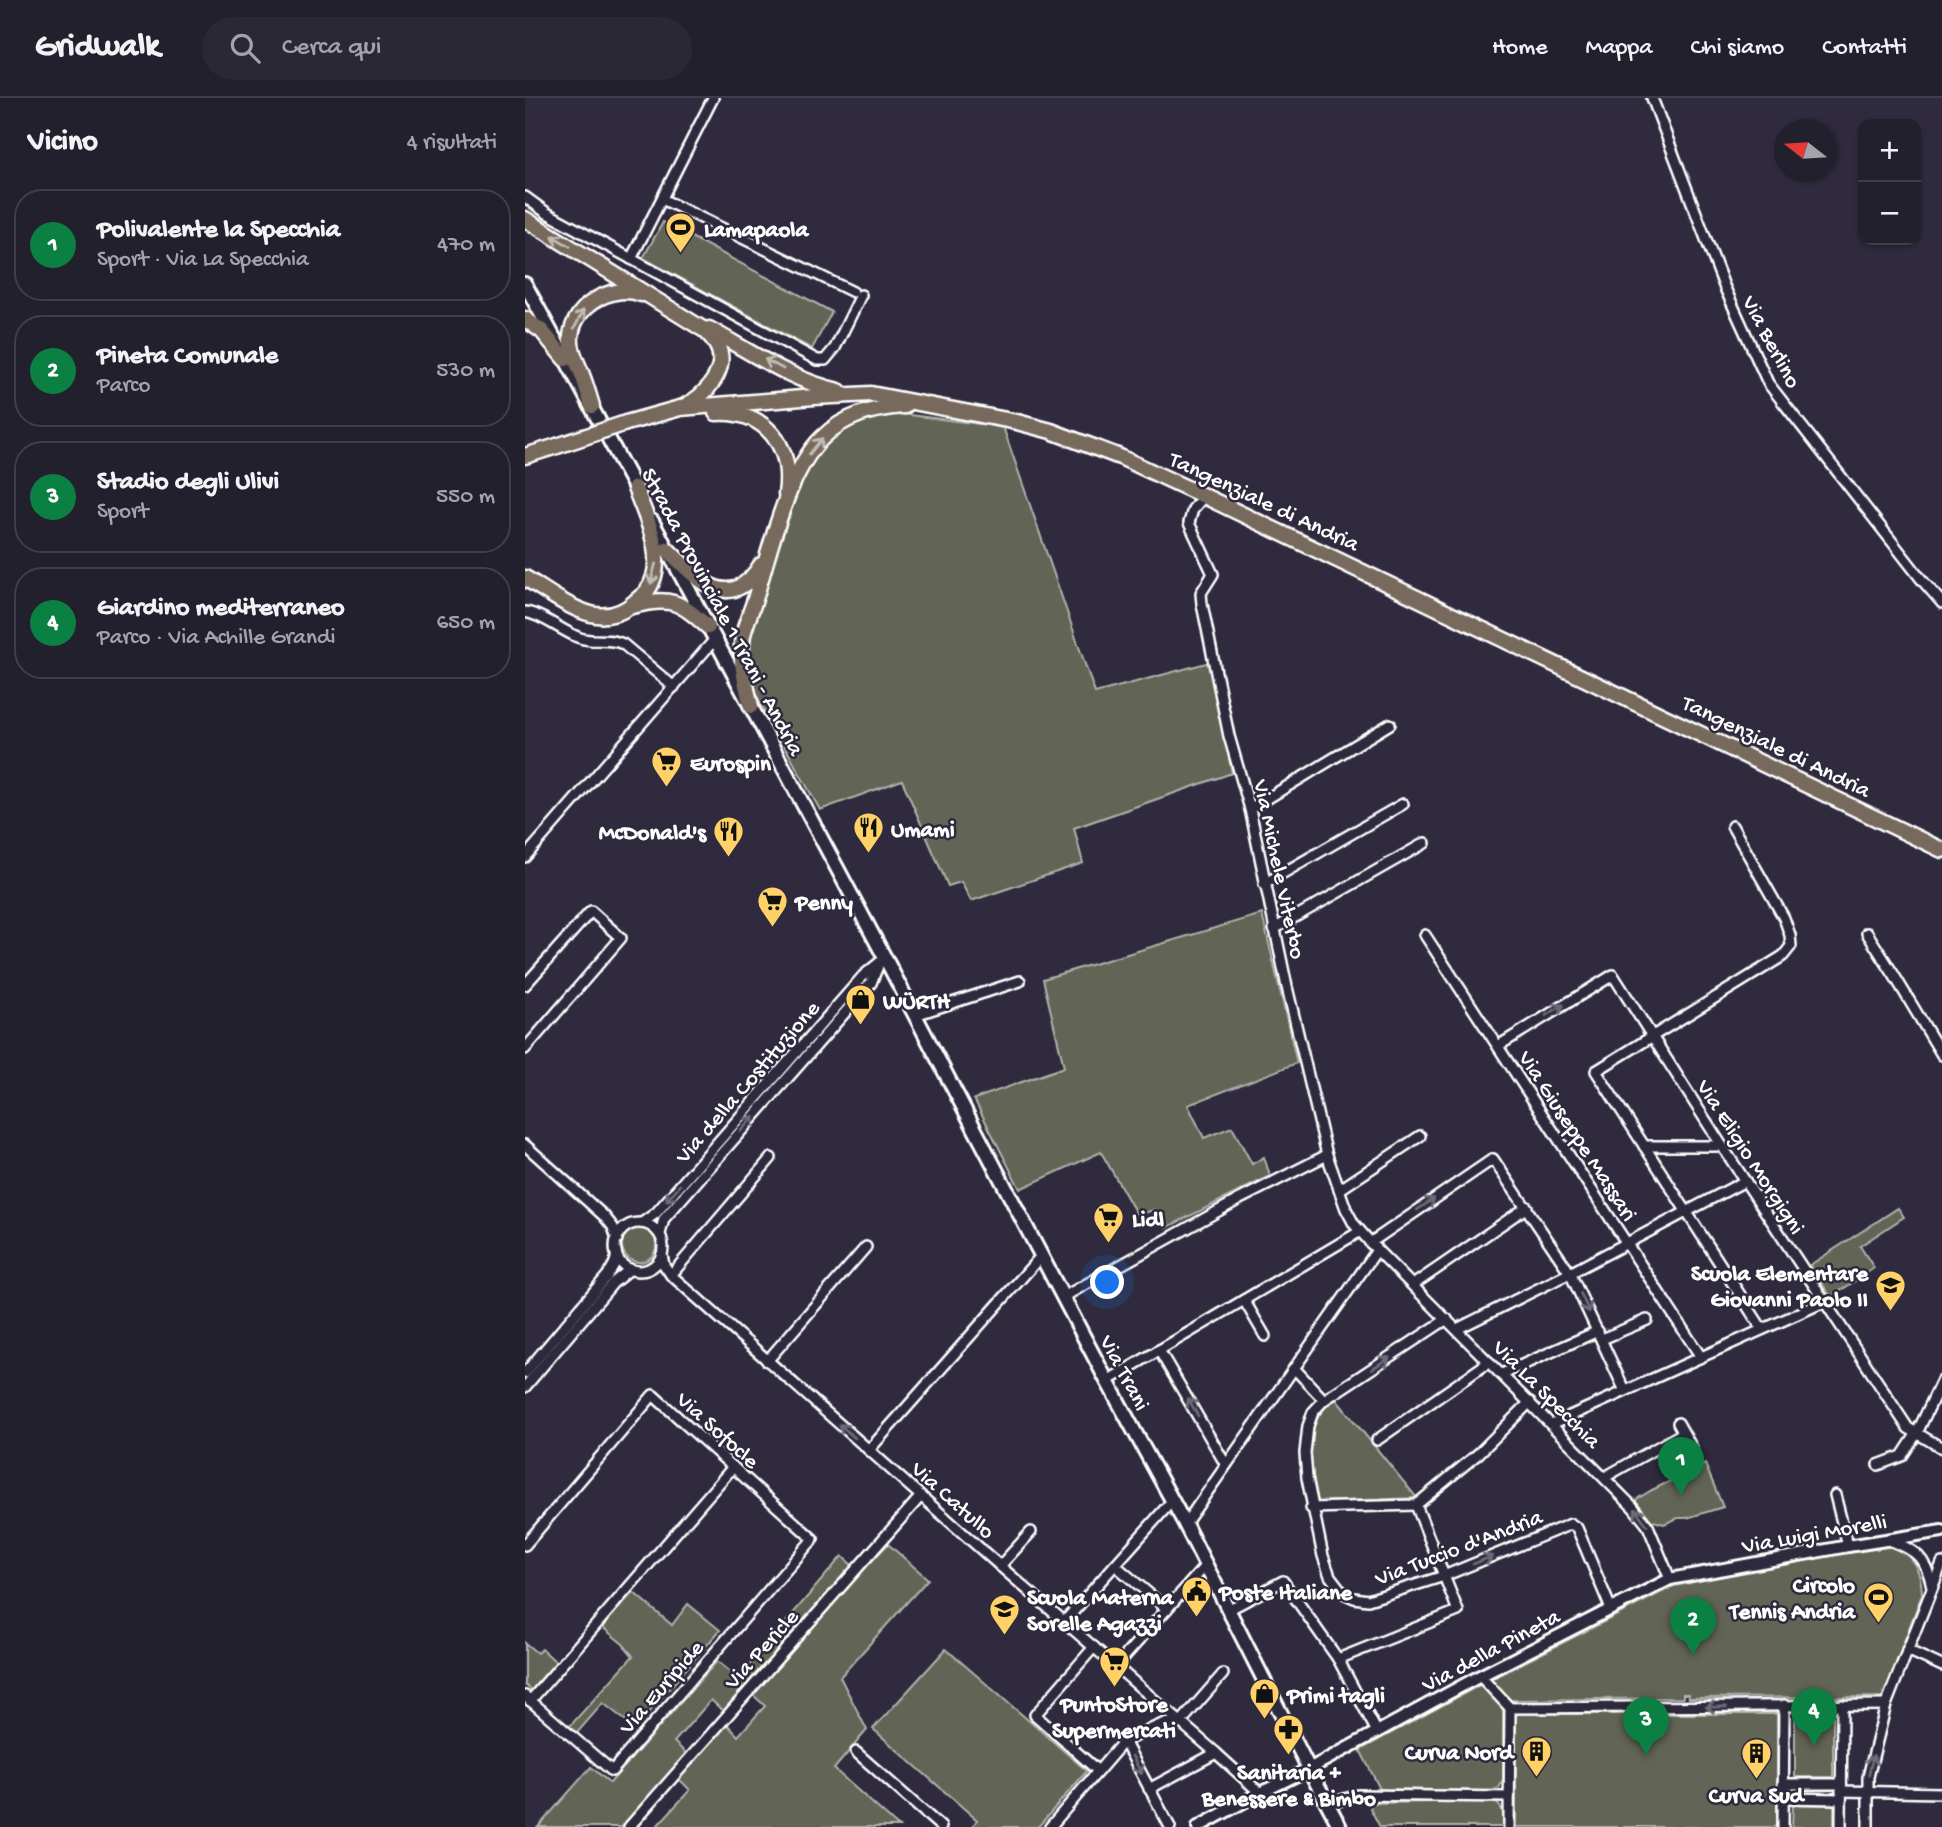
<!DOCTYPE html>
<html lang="it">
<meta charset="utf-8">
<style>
:root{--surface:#23202e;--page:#2b2836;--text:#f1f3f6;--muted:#a3a3aa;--line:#403e4a;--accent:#0b8043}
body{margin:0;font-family:"Gochi Hand",sans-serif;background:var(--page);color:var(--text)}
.controls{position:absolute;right:21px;top:21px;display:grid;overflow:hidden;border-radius:14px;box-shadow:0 2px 5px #0004}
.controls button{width:63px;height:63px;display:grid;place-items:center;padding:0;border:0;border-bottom:2px solid var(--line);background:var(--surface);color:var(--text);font:35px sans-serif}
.compass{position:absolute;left:1249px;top:21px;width:63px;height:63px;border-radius:50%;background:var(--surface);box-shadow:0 2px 5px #0004;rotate:287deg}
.you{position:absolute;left:583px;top:1185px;width:24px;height:24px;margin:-18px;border:5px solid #fff;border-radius:50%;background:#1a73e8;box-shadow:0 0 0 10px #1a73e833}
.badge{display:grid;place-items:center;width:46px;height:46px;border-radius:50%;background:var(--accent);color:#fff;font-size:23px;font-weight:700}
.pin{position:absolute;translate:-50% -58px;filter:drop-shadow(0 2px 4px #0008)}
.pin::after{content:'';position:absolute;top:37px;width:24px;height:21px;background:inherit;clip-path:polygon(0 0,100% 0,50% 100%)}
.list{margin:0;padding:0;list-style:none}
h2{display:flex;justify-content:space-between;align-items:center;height:91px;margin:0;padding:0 28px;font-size:30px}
h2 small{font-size:23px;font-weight:400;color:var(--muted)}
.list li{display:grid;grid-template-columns:46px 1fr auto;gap:21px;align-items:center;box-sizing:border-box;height:112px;margin:0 14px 14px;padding:0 14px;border:2px solid var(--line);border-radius:28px}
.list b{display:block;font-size:26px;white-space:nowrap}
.list p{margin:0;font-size:23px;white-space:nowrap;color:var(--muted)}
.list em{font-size:23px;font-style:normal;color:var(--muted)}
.icon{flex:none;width:38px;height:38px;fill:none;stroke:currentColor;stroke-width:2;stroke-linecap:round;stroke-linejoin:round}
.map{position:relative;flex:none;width:1417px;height:1729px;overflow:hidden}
header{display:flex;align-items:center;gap:42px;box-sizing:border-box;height:98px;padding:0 35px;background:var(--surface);border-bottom:2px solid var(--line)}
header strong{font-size:33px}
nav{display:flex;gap:38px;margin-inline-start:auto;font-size:24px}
.search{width:490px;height:63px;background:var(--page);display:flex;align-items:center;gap:18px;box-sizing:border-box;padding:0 24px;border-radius:38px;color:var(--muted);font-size:26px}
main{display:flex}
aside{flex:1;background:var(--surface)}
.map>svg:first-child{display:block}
</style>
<header>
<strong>Gridwalk</strong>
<div class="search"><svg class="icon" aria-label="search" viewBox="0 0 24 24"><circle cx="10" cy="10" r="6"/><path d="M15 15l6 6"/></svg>Cerca qui</div>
<nav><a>Home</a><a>Mappa</a><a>Chi siamo</a><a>Contatti</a></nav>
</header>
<main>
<aside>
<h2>Vicino<small>4 risultati</small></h2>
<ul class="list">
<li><span class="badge">1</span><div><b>Polivalente la Specchia</b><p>Sport · Via La Specchia</p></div><em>470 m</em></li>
<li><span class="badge">2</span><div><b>Pineta Comunale</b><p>Parco</p></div><em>530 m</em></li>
<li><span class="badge">3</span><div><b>Stadio degli Ulivi</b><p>Sport</p></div><em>550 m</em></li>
<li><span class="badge">4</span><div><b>Giardino mediterraneo</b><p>Parco · Via Achille Grandi</p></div><em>650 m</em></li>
</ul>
</aside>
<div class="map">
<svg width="1417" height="1729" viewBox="0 0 1417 1729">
<rect width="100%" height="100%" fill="#2f2a3d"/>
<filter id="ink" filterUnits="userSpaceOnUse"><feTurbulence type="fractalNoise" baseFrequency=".0143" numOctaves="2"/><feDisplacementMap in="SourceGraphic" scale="14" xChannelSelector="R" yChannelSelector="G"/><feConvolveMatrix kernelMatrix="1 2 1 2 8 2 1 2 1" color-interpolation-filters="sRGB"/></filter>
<g filter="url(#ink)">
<g fill="#626557" stroke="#b0b2ab" stroke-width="2">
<polygon points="138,124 307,214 287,251 118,160"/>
<polygon points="369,315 478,329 570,595 685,564 707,675 549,730 558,765 446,803 436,784 423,788 377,682 295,712 227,590 221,543 281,371 289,355 309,336 339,318"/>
<polygon points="737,816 772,965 663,1007 679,1040 707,1029 727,1066 739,1059 745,1078 641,1130 629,1112 612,1117 576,1054 495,1091 449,1001 539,969 518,881"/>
<polygon points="1373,1110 1379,1119 1335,1148 1349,1170 1306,1199 1285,1167"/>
<circle cx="114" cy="1147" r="17"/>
<path d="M810,1300L892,1400L793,1404C786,1364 774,1329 810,1300Z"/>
<polygon points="1180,1366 1198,1409 1162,1420 1153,1420 1139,1426 1125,1422 1110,1402 1127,1392"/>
<polygon points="363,1446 403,1481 315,1579 342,1632 309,1671 374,1729 131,1729 165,1692 153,1680 202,1626 213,1638 240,1608 227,1596 290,1523"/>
<path d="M1365,1448C1388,1454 1397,1475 1397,1496L1358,1599L1164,1600L1163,1596H1158V1600L987,1602L978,1611V1682L974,1690L967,1693L855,1691L835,1652L953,1588L1149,1488L1319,1454Z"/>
<polygon points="317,1458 327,1467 198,1613 186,1602 149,1644 161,1655 98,1729 13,1729 66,1669 85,1685 192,1563 213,1580"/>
<polygon points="108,1494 147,1527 163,1506 195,1532 110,1630 78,1605 52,1635 44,1629 108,1558 98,1546 77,1529"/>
<polygon points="0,1545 12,1555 17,1551 31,1564 6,1592 0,1587"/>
<polygon points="421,1551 562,1673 513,1729 447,1729 452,1722 348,1631"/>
<rect x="991" y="1616" width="261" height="113"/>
<rect x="1270" y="1616" width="38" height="63"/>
<path d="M968,1703C980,1709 978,1717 978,1729H855L845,1710L847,1705Z"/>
<polygon points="1268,1706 1309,1707 1309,1729 1267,1729"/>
</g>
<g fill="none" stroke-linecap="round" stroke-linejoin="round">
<defs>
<g id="minor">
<polyline points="1127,0 1199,188 1243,285 1397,482 1417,505"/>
<polyline points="0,99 22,115 292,262 300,262 310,250 336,197"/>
<polyline points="137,101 328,194"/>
<polyline points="106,161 188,0"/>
<polyline points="679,398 668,411 664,425 688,476 676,495 677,506 704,638 725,711 762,889 802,1057 821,1111 829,1126 852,1152 1108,1409 1123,1428 1145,1481"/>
<path d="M0,514C19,517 36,533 55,540C69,545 84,539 98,546L149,589"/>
<polyline points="725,711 865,626"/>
<polyline points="1207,728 1259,820 1265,837 1266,848 1258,858 1071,973 1237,1231"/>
<polyline points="0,759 190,541"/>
<polyline points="739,786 878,706"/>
<polyline points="749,831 900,745"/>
<polyline points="1342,835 1369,877 1417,957"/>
<polyline points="900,837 1176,1259"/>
<polyline points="0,887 66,813 96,840 0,951"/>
<polyline points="390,917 495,883"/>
<polyline points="973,948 1088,877 1197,1048 1383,1330 1417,1350"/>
<polyline points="0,1047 79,1118 88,1129 92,1141"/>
<polyline points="1119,1048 1197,1048"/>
<polyline points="814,1092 895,1038"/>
<polyline points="117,1125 131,1115 338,878 360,860"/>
<circle cx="114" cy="1149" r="24"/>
<polyline points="135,1136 139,1121 346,885 353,868"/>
<polyline points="845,1145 968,1061 1045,1175 1100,1293"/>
<polyline points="137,1157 139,1167 146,1177 475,1468 691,1655"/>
<polyline points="146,1177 246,1060"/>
<polyline points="888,1187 1002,1109"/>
<polyline points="538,1199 715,1101 802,1057"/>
<polyline points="719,1202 740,1238"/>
<polyline points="922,1221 799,1302 788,1314 783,1328 780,1355 782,1380 798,1458 805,1478 818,1495 829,1500 843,1502 919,1478 1046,1426 1052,1430 1086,1511"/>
<polyline points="932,1231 1045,1175 1220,1083"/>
<polyline points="1077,1241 1122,1222"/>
<polyline points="634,1252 701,1367"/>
<polyline points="242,1263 341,1149"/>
<polyline points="769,1270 799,1302"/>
<path d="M0,1275L82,1178C87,1170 93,1163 91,1153"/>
<polyline points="977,1276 1073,1233"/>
<polyline points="582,1283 834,1134"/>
<polyline points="0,1289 88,1185 105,1171"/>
<polyline points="1153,1325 1167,1350"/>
<polyline points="1027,1326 1299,1204"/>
<polyline points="852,1342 964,1264"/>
<polyline points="344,1352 516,1158"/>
<polyline points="1353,1367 1377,1358 1392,1335 1417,1282"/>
<polyline points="1080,1379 1158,1335"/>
<polyline points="1310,1397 1323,1448"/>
<polyline points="786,1410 891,1407 954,1355 1005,1304"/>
<polyline points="660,1426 852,1152"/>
<path d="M1364,1442C1391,1452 1401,1460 1407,1488"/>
<polyline points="0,1447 128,1297 288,1441 87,1673 0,1598"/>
<polyline points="590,1467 642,1511"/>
<polyline points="475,1468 506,1434"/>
<polyline points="703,1512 758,1483 813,1561 852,1634"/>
<polyline points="539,1524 647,1403"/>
<polyline points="569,1549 510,1617 573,1673"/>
<polyline points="1382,1552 1417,1568"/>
<polyline points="813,1561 933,1513 891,1407"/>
<polyline points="591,1568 681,1467"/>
<polyline points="955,1578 985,1610"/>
<polyline points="5,1603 208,1369"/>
<polyline points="599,1643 645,1729"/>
<polyline points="331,1654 416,1729"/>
<polyline points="1258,1686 1316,1686"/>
<polyline points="624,1691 691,1655 735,1695"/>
<polyline points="1316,1693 1417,1695"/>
<polyline points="1258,1700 1316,1701"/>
<polyline points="803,1706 833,1697 984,1699"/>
<polyline points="104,1729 396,1398"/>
<polyline points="525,1729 599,1643 638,1626 656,1624 698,1576"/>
<polyline points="984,1729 985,1610 1361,1607"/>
<polyline points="1258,1729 1259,1607"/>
<polyline points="1316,1729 1317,1607"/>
<polyline points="1343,1729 1343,1679 1361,1607 1417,1465"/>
</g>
<polyline id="tertiary" points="673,1729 735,1695 784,1671 955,1578 1145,1481 1323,1448 1417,1433"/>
<g id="secondary">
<polyline points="0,186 114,397"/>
<polyline points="127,423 360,860 582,1283 660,1426 784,1671 815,1729"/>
</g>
<g id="primary">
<path d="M0,121L181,233C184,237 189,241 191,246C206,270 180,298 160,308"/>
<polyline points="0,221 17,233 40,261"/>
<path d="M184,231C224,253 269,284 314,293"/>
<path d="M67,308C64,298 61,287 57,277C53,266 47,256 46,245C43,211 85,184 116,196"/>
<path d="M191,315C241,312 268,348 261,396"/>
<polyline points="101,325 155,310 289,299 346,296 492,324 526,333 595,359 679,398 1417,752"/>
<polyline points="0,358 32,348"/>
<path d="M142,451C171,480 204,518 236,467"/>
<path d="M0,480C20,492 43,510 66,516C82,520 98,515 110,504C114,500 119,497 122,493C144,463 121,419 110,390"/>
<path d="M107,508C146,498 154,503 183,529"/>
<path d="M226,608C220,584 214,561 218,537C222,521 229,507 233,491C246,447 264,372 297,340C320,317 349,310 380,308"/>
</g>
</defs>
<use href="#minor" stroke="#fff" stroke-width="14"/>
<use href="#tertiary" stroke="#fff" stroke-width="16"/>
<use href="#secondary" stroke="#fff" stroke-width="18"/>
<use href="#primary" stroke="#fff" stroke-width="19"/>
<use href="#minor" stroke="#2f2a3d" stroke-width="9"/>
<use href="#tertiary" stroke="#2f2a3d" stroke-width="10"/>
<use href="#secondary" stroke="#2f2a3d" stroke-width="12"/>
<use href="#primary" stroke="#77695c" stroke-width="14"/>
<defs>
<polyline id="primary-bridge" points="32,348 101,325"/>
</defs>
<use href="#primary-bridge" stroke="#fff" stroke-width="19" stroke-linecap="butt"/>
<use href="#primary-bridge" stroke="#77695c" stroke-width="14"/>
</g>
<defs><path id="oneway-shaft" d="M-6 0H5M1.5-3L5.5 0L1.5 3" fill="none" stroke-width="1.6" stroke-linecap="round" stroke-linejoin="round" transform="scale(1.75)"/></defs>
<g stroke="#c2bcb6">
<use href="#oneway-shaft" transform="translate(36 143) rotate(-149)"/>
<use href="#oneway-shaft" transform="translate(54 221) rotate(-63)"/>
<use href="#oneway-shaft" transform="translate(249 266) rotate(-152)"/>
<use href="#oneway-shaft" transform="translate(291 348) rotate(-51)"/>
<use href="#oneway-shaft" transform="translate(128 476) rotate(104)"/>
</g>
<g stroke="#6d6a77">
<use href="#oneway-shaft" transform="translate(1030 912) rotate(-31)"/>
<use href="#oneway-shaft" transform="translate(222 1026) rotate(-49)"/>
<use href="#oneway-shaft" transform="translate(148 1095) rotate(131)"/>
<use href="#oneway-shaft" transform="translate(901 1106) rotate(-34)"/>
<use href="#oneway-shaft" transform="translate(1060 1205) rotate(65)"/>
<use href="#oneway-shaft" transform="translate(856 1265) rotate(-33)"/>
<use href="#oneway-shaft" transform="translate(668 1309) rotate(-120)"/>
<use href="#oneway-shaft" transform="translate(322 1333) rotate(-139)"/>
<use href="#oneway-shaft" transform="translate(1116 1419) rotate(-127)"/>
<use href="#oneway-shaft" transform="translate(958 1462) rotate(-22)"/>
<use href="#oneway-shaft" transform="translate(1191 1609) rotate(179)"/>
<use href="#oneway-shaft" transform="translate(612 1667) rotate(62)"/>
<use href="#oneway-shaft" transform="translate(1346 1667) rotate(-77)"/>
</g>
</g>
<defs>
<symbol id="stadium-pin" viewBox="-11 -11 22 30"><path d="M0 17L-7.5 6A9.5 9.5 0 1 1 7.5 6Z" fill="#ffd166" stroke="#2f2a3d"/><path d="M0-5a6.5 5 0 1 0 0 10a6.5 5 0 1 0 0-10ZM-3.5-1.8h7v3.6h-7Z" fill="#111"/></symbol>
<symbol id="supermarket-pin" viewBox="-11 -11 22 30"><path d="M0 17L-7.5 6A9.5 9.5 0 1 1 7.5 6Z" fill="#ffd166" stroke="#2f2a3d"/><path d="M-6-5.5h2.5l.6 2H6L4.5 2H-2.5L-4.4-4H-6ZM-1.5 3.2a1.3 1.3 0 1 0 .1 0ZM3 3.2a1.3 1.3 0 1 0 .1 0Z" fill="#111"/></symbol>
<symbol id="restaurant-pin" viewBox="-11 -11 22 30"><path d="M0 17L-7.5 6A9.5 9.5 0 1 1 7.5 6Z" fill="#ffd166" stroke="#2f2a3d"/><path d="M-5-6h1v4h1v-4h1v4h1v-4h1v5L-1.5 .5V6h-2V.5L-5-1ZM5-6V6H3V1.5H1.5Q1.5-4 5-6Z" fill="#111"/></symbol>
<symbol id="shop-pin" viewBox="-11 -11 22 30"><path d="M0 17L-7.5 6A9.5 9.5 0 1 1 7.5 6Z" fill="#ffd166" stroke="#2f2a3d"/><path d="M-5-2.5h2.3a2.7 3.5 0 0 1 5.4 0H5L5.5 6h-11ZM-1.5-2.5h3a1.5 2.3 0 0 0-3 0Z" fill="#111"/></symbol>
<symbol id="school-pin" viewBox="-11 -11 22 30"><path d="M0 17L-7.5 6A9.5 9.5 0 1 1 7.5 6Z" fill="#ffd166" stroke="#2f2a3d"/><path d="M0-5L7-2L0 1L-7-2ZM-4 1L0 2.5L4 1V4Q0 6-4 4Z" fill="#111"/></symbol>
<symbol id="civic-pin" viewBox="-11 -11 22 30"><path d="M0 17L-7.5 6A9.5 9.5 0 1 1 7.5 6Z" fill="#ffd166" stroke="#2f2a3d"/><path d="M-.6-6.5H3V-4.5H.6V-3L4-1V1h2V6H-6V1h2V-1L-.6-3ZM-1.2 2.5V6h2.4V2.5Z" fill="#111"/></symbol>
<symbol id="pharmacy-pin" viewBox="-11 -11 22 30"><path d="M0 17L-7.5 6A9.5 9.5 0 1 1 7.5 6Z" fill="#ffd166" stroke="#2f2a3d"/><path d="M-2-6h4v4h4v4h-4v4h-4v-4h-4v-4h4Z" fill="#111"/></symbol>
<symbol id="building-pin" viewBox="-11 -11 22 30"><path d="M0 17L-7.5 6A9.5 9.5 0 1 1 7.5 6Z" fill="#ffd166" stroke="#2f2a3d"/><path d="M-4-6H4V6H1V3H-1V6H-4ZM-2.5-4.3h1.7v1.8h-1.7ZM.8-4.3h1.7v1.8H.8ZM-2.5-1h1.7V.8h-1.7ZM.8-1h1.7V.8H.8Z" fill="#111"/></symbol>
</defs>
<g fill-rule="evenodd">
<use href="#stadium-pin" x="138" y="112" width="35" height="47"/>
<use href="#supermarket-pin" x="124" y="646" width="35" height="47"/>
<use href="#restaurant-pin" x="326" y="712" width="35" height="47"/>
<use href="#restaurant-pin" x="186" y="716" width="35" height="47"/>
<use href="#supermarket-pin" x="230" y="786" width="35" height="47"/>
<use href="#shop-pin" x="318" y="884" width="35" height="47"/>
<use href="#supermarket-pin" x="566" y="1102" width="35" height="47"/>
<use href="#school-pin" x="1348" y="1170" width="35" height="47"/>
<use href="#civic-pin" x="654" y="1476" width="35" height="47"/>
<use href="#stadium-pin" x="1336" y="1482" width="35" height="47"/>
<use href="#school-pin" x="462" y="1494" width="35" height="47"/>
<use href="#supermarket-pin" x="572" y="1546" width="35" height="47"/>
<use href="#shop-pin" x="722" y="1578" width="35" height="47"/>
<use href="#pharmacy-pin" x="746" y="1614" width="35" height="47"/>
<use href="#building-pin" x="994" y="1636" width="35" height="47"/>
<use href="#building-pin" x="1214" y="1638" width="35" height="47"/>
</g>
<g text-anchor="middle" stroke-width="5" stroke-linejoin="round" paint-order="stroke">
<g font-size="23" font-weight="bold" fill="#fff" stroke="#2f2a3d" text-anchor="start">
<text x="179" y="138">Lamapaola</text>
<text x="165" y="672">Eurospin</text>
<text x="366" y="738">Umami</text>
<text x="181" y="741" text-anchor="end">McDonald's</text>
<text x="270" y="811">Penny</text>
<text x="358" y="910">WÜRTH</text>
<text x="607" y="1128">Lidl</text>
<text x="1343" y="1182" text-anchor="end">Scuola Elementare<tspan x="1343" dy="26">Giovanni Paolo II</tspan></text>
<text x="1330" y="1494" text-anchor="end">Circolo<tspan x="1330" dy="26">Tennis Andria</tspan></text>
<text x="694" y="1501">Poste Italiane</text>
<text x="502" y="1506">Scuola Materna<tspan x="502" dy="26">Sorelle Agazzi</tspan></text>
<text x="762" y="1604">Primi tagli</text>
<text x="589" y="1613" text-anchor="middle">PuntoStore<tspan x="589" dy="26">Supermercati</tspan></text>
<text x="988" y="1661" text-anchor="end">Curva Nord</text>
<text x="764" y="1681" text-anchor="middle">Sanitaria +<tspan x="764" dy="26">Benessere &amp; Bimbo</tspan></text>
<text x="1231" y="1704" text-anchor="middle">Curva Sud</text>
</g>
<g font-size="23" fill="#fff" stroke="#2f2a3d">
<text transform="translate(1248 243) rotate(62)" y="8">Via Berlino</text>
<text transform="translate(740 402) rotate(25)" y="8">Tangenziale di Andria</text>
<text transform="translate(199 513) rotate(62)" y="8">Strada Provinciale 1 Trani - Andria</text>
<text transform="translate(1252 647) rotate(26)" y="8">Tangenziale di Andria</text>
<text transform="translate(756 771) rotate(78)" y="8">Via Michele Viterbo</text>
<text transform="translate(221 983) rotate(-49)" y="8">Via della Costituzione</text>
<text transform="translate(1054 1037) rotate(57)" y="8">Via Giuseppe Massari</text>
<text transform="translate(1227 1058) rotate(57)" y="8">Via Eligio Morgigni</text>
<text transform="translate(601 1274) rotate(62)" y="8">Via Trani</text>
<text transform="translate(1023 1295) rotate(45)" y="8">Via La Specchia</text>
<text transform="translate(194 1331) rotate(42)" y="8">Via Sofocle</text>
<text transform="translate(429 1401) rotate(42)" y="8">Via Catullo</text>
<text transform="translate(1289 1434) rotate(-10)" y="8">Via Luigi Morelli</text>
<text transform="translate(933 1448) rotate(-21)" y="8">Via Tuccio d'Andria</text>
<text transform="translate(235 1550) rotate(-48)" y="8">Via Pericle</text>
<text transform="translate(965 1551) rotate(-28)" y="8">Via della Pineta</text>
<text transform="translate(135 1588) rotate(-49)" y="8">Via Euripide</text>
</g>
</g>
</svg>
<div class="controls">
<button>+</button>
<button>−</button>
</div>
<svg class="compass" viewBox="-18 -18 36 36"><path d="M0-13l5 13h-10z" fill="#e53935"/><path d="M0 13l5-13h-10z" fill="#a3a3aa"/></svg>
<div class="you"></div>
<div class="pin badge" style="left:1156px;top:1397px">1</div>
<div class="pin badge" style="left:1168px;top:1557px">2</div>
<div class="pin badge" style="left:1121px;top:1657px">3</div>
<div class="pin badge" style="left:1289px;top:1648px">4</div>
</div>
</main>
